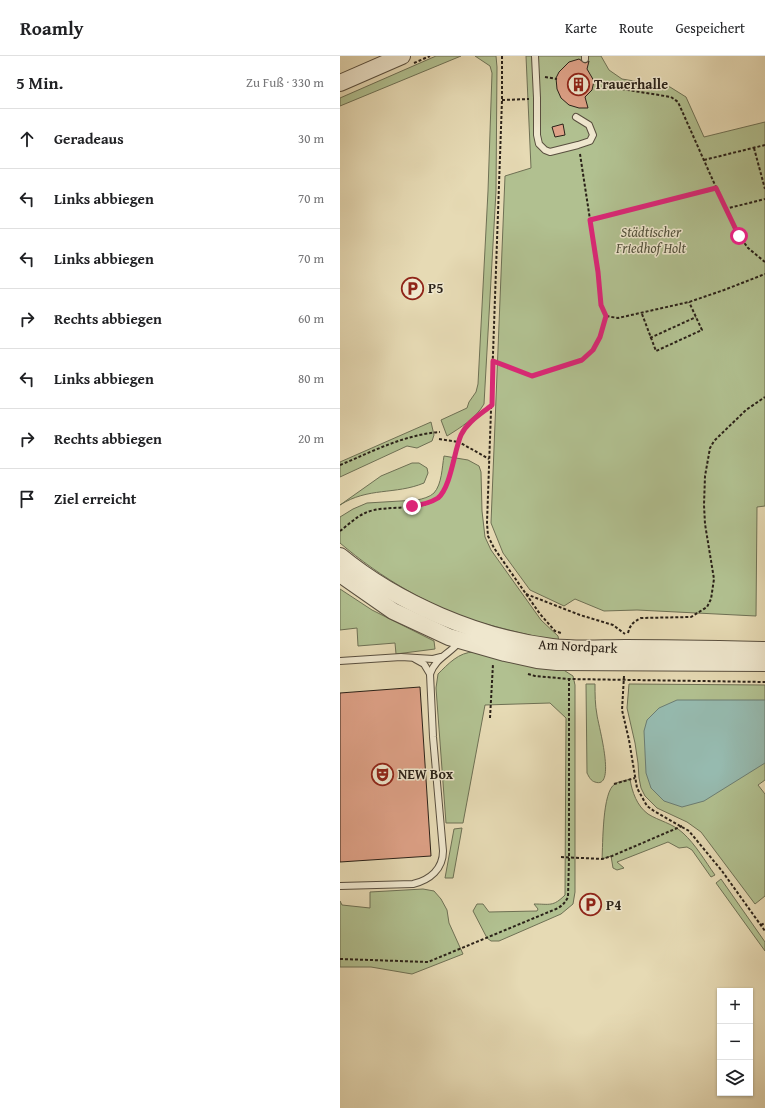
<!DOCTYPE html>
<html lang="de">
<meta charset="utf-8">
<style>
:root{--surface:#fff;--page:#f6f6f6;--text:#202124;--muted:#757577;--line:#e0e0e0}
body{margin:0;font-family:"Gentium Book Plus",serif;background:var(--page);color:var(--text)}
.controls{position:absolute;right:12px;bottom:12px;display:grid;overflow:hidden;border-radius:0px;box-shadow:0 1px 3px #0004}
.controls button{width:36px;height:36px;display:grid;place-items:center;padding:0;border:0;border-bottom:1px solid var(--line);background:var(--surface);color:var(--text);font:20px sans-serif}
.stop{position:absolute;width:12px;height:12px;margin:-9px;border:3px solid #db2777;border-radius:50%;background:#fff}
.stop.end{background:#db2777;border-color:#fff;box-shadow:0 1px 4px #0008}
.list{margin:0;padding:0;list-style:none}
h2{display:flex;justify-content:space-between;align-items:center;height:52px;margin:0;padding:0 16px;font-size:17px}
h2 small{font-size:13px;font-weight:400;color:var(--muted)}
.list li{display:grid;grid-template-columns:26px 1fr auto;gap:12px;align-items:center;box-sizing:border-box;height:60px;padding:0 16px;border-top:1px solid var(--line)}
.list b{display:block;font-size:15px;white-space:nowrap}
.list em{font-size:13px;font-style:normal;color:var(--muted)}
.icon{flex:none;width:22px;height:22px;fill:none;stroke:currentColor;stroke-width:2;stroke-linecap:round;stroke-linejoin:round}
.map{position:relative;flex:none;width:425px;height:1052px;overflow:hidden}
header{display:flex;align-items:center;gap:24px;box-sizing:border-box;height:56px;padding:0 20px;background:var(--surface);border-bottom:1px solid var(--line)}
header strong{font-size:19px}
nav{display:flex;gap:22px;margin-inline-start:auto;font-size:14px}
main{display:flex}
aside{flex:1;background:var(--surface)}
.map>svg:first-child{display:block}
</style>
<header>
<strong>Roamly</strong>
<nav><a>Karte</a><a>Route</a><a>Gespeichert</a></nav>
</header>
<main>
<aside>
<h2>5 Min.<small>Zu Fuß · 330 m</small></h2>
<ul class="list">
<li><svg class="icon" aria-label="ahead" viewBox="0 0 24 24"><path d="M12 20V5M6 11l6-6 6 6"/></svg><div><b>Geradeaus</b></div><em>30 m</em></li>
<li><svg class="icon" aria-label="left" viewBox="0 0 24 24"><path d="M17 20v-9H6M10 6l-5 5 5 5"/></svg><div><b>Links abbiegen</b></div><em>70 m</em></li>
<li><svg class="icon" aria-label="left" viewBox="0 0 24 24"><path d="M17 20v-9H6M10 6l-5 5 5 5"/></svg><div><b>Links abbiegen</b></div><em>70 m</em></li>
<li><svg class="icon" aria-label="right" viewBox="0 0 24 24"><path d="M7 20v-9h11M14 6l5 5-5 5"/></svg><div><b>Rechts abbiegen</b></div><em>60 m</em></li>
<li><svg class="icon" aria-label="left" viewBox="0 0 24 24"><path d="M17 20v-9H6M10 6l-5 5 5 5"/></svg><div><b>Links abbiegen</b></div><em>80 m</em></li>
<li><svg class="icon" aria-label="right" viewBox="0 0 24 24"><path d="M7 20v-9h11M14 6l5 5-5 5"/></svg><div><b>Rechts abbiegen</b></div><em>20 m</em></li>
<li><svg class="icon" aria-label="arrive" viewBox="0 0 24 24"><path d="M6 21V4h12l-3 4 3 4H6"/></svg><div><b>Ziel erreicht</b></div></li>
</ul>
</aside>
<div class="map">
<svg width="425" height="1052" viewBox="0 0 425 1052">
<rect width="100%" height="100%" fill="#e6dab4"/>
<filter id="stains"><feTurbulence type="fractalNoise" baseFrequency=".005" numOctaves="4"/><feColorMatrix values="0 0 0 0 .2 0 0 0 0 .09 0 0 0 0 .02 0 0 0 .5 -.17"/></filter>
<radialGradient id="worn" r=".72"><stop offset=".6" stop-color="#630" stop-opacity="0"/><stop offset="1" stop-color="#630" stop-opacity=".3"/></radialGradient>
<g fill="#b1c090" stroke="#6e7054">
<polygon points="96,0 121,0 0,50 0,42"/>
<path d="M135,0H156L157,11L156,135L144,348C136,362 120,372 107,380L101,364L127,352L129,346L136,336L138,328L148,135L152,17L150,10Z"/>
<polygon points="186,0 261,0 269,14 282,23 330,31 346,41 364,81 425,66 425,450 417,451 416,560 297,554 264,555 235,543 224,550 190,534 163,497 151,467 165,120 191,112"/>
<polygon points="91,366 94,379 92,385 77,392 67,390 0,421 0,406"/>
<path d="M104,400L128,404L139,410L141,416L142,455L145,481L151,494L201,564L218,580L219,586C193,580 168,574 142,567C90,551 41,522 0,487V461L13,453L27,447L77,444C82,443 90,441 94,437C102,428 102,411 104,400Z"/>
<path d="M72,407H79L87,412L88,417L84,427C55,439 28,431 0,449L41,420Z"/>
<polygon points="0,533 32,554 94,585 95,593 56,598 55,587 18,590 17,572 0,574"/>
<path d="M134,596L222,613L233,620L235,629V836L233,848L221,858L159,885H151L147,882L133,855L137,848H143L149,856L197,855L198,853L194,848C210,848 213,851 225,839L226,662L210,647L145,649L123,767H106L96,632L98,618C108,608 119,596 134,596Z"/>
<path d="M246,628H255C255,638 255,649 257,659C258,668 277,734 255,726C251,725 249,721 247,717Z"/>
<polygon points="289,628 425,629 425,724 418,729 425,738 425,840 415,848 361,776 347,766 317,752 305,740 301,732 299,722 298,707 295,687 287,652"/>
<path d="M290,723C292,736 297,750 308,758C319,765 332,767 343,777C356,789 365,805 375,819L371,821L352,794L347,791L339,792L328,786L277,806L284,812L277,814L273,812L271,800L262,803C263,789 262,735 275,728C279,725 285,725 290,723Z"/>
<polygon points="122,772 113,822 105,822 114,773"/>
<polygon points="381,823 425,886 425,895 376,827"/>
<polygon points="83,833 94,835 101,843 107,854 109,867 123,898 72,918 31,911 0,911 0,845 2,849 30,852 30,836"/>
</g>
<polygon fill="#96baaf" stroke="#6b7d73" points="337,644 425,644 425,707 364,745 342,751 324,745 311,732 306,717 304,675 307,664 319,652"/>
<g fill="#dea187" stroke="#2a2118">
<polygon points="239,3 245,7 249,5 247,13 254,25 252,34 245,41 248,52 239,52 229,49 221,42 217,33 216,22 219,16 229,6"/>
<polygon points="223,68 225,79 215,81 212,71"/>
<polygon points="80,631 91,800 0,806 0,637"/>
</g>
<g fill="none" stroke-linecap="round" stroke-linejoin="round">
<defs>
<g id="service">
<polyline points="195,0 197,42 197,79 199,88 205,94 210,96 238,89 250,85 253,79 249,69 236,61"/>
<polyline points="245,3 245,0"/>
<polyline points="75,603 84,608 90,618"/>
<polyline points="0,605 61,601 93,603 101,601"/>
<path d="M0,830L73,828C90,824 103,813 103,795L93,681L90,618C96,601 109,599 120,585"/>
</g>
<g id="tertiary">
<polyline points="0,27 62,0"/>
<path d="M0,500C57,547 139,582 212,591C236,594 261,592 285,592C332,592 378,593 425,594"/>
<polyline points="0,518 53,555 109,581 165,597 197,604 217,606 425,607"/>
</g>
</defs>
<use href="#service" stroke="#594f3f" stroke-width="8"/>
<use href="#tertiary" stroke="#594f3f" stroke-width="18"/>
<g stroke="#2a2118" stroke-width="2" stroke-dasharray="3 2" stroke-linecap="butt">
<polyline points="162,0 162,44 147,467 148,480 154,492 200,558 215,575 221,577"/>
<polyline points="74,7 90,0"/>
<polyline points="205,21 217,23"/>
<polyline points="257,29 331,41 338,46 395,174 408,192 425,206"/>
<polyline points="162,44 189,43"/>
<polyline points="414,92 425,133"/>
<polyline points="240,98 258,216 261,249 266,260 278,262 349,246 384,234 425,218"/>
<polyline points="364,104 425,89"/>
<polyline points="385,153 425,143"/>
<polyline points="250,163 376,133"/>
<polyline points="302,258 316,295 362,274 349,246"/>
<polyline points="310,282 356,261"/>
<polyline points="154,306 192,320 242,304 253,294 260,281 266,260"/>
<path d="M99,383L119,386C124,369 138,360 152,349"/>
<path d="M0,409C34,395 63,379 100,376"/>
<path d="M0,475C8,469 16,461 25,457C46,447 85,458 101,439C109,429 116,399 119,386L149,403"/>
<polyline points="186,538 240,559 273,569 285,578"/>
<path d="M288,577C290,569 293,566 301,562L351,561L367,551L371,543L374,523L365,468L364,449L365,420L370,392L374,385L406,354L425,341"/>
<polyline points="188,618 195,620 229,623 425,626"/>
<polyline points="284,620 282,654 289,684 297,732 307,750 314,755 349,775 382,815 425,875"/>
<polyline points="150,662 153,608"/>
<polyline points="274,728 295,722"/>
<polyline points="221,801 262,803 272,800 342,770"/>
<polyline points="421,869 425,867"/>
<path d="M0,903L88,906L216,853C222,850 225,847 228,841L229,802V623"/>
</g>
<use href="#service" stroke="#efe7ce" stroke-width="6"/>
<use href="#tertiary" stroke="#efe7ce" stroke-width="16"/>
</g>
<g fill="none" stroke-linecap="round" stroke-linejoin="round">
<path stroke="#db2777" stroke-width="5" d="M72,450C81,449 90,447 98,442C111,431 114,395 121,379C127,366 141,358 152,349L153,305L192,320L242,304L253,294L260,281L266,260L261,249L258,216L250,164L376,132L399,180"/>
</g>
<defs>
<symbol id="building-ring" viewBox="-11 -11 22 22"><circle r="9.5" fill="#efe7ce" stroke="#8f2418" stroke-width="1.5"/><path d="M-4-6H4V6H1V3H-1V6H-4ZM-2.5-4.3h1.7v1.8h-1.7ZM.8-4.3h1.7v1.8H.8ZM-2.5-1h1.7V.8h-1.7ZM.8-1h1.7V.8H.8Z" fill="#8f2418"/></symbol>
<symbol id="parking-ring" viewBox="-11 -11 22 22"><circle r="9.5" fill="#efe7ce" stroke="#8f2418" stroke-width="1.5"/><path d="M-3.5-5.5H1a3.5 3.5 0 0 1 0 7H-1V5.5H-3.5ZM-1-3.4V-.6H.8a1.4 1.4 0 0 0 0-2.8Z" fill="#8f2418"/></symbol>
<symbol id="theatre-ring" viewBox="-11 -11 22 22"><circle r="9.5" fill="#efe7ce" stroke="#8f2418" stroke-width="1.5"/><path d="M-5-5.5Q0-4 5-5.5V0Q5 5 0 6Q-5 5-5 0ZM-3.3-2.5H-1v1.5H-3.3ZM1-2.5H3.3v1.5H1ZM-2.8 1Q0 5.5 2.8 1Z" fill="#8f2418"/></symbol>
</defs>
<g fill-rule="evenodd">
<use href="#building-ring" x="226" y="16" width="25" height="25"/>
<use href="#parking-ring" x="60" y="220" width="25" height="25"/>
<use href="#theatre-ring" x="30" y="706" width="25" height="25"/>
<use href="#parking-ring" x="238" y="836" width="25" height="25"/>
</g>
<g text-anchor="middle" stroke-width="3" stroke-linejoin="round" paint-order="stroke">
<g font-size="14" font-weight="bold" fill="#2a2118" stroke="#efe7ce" text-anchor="start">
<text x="254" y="33">Trauerhalle</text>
<text x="88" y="237">P5</text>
<text x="58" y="723">NEW Box</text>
<text x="266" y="854">P4</text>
</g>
<g font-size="14" font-style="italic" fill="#52513c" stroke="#efe7ce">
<text x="311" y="181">Städtischer<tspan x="311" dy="16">Friedhof Holt</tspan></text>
</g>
<g font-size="14" fill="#2a2118" stroke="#efe7ce">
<text transform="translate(238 590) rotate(3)" y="5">Am Nordpark</text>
</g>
</g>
<rect width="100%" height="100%" filter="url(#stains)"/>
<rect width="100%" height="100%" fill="url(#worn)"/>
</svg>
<div class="controls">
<button>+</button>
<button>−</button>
<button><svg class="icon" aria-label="layers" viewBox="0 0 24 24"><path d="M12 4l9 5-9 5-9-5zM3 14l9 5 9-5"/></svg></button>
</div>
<div class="stop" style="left:399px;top:180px"></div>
<div class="stop end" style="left:72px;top:450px"></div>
</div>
</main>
